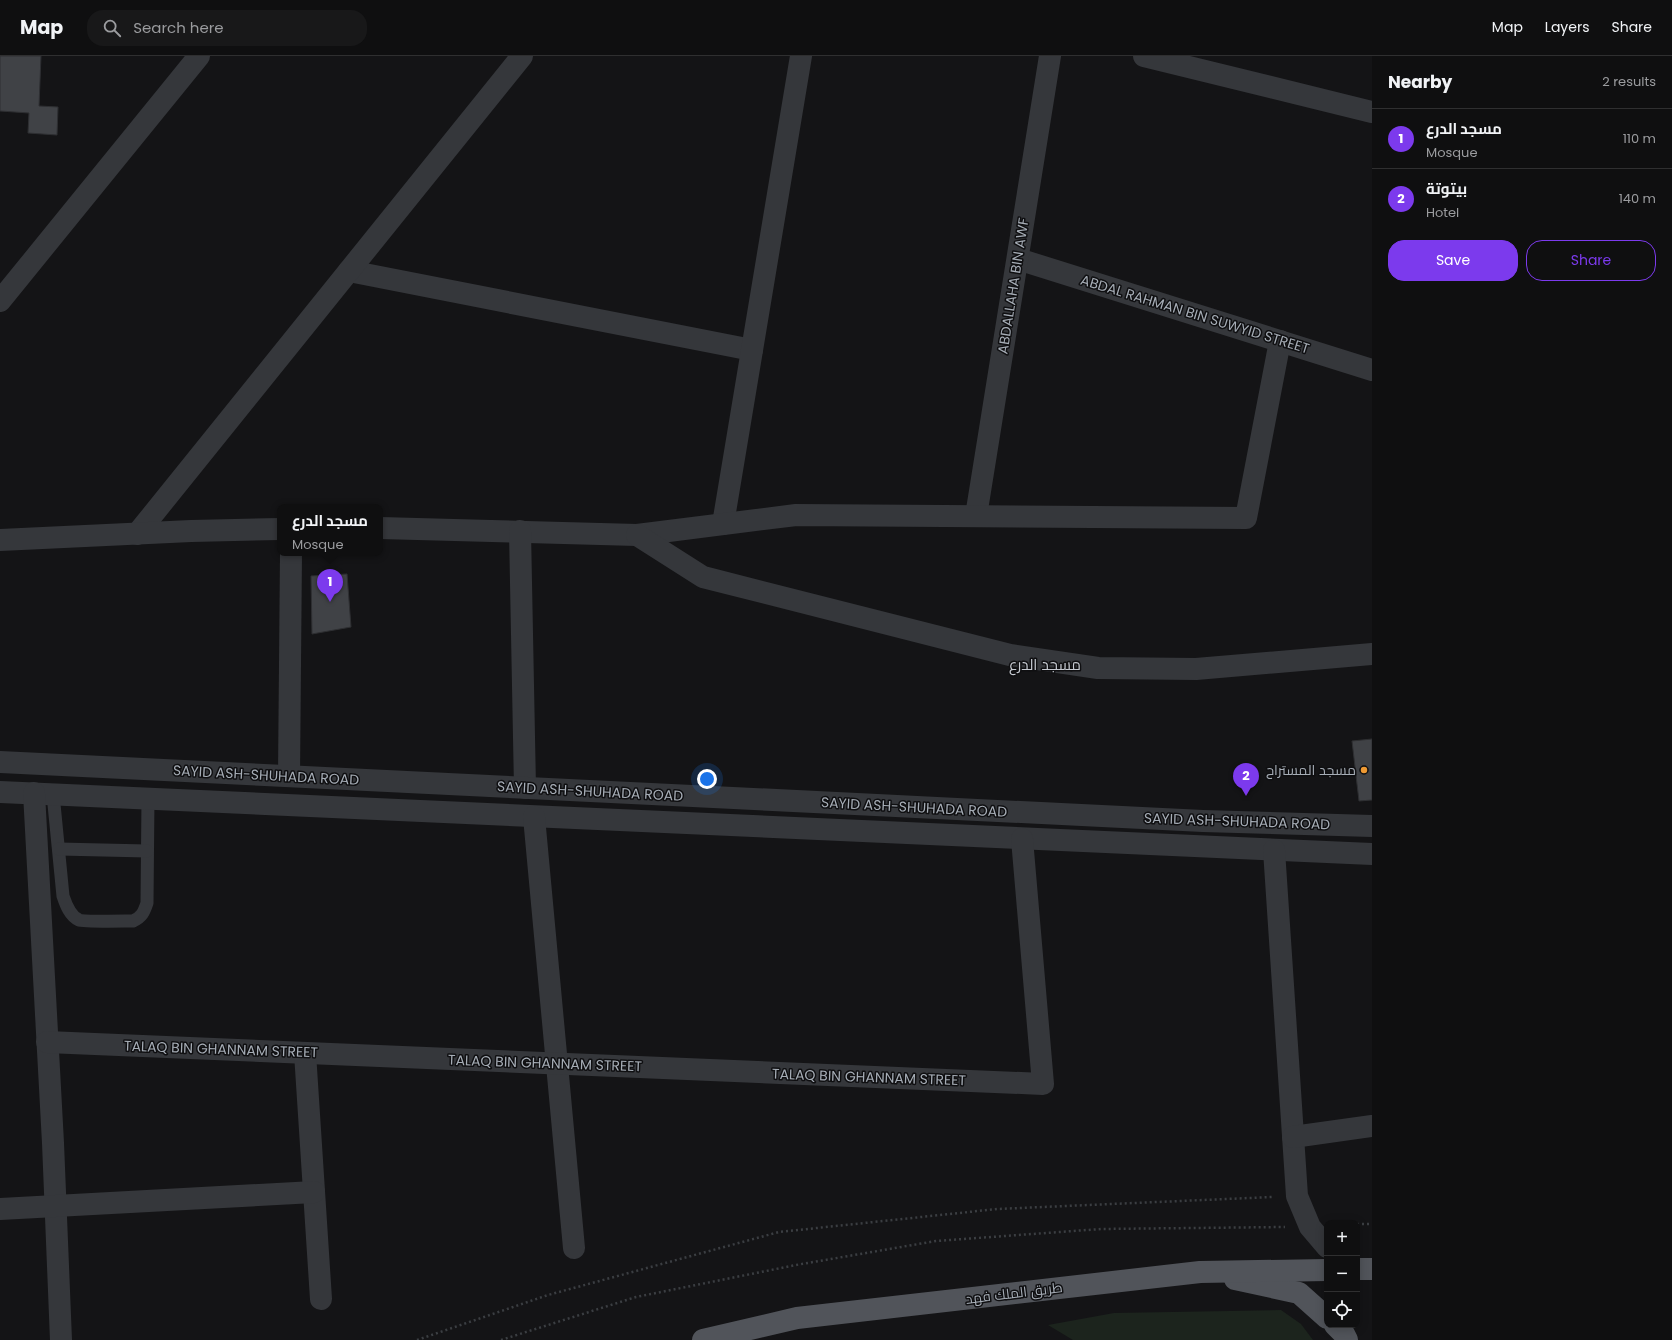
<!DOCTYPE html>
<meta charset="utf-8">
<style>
:root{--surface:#0f0f10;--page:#181819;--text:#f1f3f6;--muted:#9b9c9f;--line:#2f2f30;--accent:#7c3aed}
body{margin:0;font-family:Poppins,Cairo,sans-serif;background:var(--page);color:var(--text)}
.controls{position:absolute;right:12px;bottom:12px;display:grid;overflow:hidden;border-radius:8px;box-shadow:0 2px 10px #0003}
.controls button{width:36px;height:36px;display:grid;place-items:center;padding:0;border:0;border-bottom:1px solid var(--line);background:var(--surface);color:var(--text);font:20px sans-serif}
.you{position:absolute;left:707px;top:723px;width:14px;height:14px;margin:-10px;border:3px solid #fff;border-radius:50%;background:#1a73e8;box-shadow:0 0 0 6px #1a73e833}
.badge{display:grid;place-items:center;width:26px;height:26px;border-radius:50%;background:var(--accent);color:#fff;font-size:13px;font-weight:700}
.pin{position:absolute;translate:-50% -33px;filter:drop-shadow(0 1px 2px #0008)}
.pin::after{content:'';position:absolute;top:21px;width:14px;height:12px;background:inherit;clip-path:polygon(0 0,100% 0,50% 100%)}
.popup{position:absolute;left:277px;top:448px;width:106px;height:52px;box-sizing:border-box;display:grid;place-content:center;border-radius:8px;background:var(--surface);filter:drop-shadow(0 1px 3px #0005);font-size:13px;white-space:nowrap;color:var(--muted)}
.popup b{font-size:15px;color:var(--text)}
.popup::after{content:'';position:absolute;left:50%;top:100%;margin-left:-8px;border:8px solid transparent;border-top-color:var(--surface)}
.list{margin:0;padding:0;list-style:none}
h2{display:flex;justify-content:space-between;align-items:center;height:52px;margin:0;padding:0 16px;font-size:17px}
h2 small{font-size:13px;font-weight:400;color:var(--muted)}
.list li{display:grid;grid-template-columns:26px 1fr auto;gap:12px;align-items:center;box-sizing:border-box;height:60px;padding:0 16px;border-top:1px solid var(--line)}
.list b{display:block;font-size:15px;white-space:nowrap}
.list p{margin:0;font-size:13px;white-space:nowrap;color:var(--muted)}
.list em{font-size:13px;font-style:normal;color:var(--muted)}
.actions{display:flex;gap:8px;padding:12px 16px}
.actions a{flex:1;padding:9px 0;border:1px solid var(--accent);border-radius:16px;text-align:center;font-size:14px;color:var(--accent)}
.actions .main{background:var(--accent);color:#fff}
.icon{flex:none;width:22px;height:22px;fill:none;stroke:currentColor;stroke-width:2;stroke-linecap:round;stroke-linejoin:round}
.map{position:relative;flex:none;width:1372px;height:1284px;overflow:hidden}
header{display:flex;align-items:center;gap:24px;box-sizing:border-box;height:56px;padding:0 20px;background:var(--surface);border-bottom:1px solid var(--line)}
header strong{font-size:19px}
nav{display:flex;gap:22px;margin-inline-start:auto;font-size:14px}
.search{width:280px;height:36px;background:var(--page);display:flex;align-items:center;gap:10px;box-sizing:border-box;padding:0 14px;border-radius:16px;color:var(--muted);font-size:15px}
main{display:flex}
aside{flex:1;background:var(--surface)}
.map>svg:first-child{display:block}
</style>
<header>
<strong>Map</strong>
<div class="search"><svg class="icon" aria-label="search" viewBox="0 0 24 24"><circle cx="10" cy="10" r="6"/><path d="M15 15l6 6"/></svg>Search here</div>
<nav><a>Map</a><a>Layers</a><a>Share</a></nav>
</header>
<main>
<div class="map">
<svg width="1372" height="1284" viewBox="0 0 1372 1284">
<rect width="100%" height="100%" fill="#141416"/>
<polygon fill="#1c241d" points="1281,1254 1301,1268 1313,1284 1073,1284 1048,1269 1114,1257"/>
<g fill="#404246" stroke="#2e2f32">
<polygon points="0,0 41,0 39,50 58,51 57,79 28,77 29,57 0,55"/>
<polygon points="347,518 351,571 312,578 311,520"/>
<polygon points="1372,683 1372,744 1359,745 1352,685"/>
</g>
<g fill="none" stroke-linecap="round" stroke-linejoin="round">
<g stroke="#3b3e42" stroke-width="2.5" stroke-dasharray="2 3" stroke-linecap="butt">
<polyline points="1357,1168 1372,1168"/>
<polyline points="417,1284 548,1239 779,1176 997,1153 1272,1141"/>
<polyline points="501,1284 636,1241 796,1209 936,1185 1101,1173 1285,1171"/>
</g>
<g stroke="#35373b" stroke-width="13">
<path d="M53,738L63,840C66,849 70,860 79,864C84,866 124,865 133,865C142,861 144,856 147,847L148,742"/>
<polyline points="59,793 147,795"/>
</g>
<g stroke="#35373b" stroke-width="22">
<polyline points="1144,0 1372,56"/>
<polyline points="1018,203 1372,314"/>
<polyline points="349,215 752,294"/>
<polyline points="0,245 199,0"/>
<polyline points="976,460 1050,0"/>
<polyline points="723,468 801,0"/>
<polyline points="380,472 637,479 796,459 1246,462 1280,285"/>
<polyline points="520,475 525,732"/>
<polyline points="137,478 522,0"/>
<polyline points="637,479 703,521 1010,599 1098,612 1196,613 1372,598"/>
<polyline points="0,484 191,475 280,473"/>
<polyline points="0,706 1203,765 1372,770"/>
<polyline points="289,720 291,497"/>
<polyline points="0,736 1372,798"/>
<polyline points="34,737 53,1087 61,1284"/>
<polyline points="534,761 574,1192"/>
<polyline points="1274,794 1297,1140 1310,1171 1327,1191"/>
<polyline points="47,986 1043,1028 1022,783"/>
<polyline points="305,997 321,1243"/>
<polyline points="1293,1081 1372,1070"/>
<polyline points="0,1153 314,1136"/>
</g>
<g stroke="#51545a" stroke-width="22">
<polyline points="1357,1213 1372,1213"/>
<polyline points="1235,1223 1299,1237 1327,1262"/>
<polyline points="1335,1269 1344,1278 1347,1284"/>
<polyline points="703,1284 797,1262 1200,1216 1327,1214"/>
</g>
</g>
<circle fill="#ef9a33" stroke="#0f0f11" stroke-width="1.5" cx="1364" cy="714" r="4"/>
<g text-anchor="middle" stroke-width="3" stroke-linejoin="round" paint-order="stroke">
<g font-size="14" fill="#a6adb6" stroke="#0f0f11">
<text transform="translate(1013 230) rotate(-81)" y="5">ABDALLAHA BIN AWF</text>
<text transform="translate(1195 258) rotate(17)" y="5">ABDAL RAHMAN BIN SUWYID STREET</text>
<text transform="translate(266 719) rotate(3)" y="5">SAYID ASH-SHUHADA ROAD</text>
<text transform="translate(590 735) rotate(3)" y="5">SAYID ASH-SHUHADA ROAD</text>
<text transform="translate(914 751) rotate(3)" y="5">SAYID ASH-SHUHADA ROAD</text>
<text transform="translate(1237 765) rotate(2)" y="5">SAYID ASH-SHUHADA ROAD</text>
<text transform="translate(221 993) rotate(2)" y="5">TALAQ BIN GHANNAM STREET</text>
<text transform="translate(545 1007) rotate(2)" y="5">TALAQ BIN GHANNAM STREET</text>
<text transform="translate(869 1021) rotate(2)" y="5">TALAQ BIN GHANNAM STREET</text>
<text transform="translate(1014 1237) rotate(-7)" y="5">طريق الملك فهد</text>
</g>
<g font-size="14" fill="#a6adb6" stroke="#0f0f11" text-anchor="end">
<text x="1356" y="719">مسجد المستراح</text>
</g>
<g font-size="15" fill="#c7cbd2" stroke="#0f0f11">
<text x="1045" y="614">مسجد الدرع</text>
</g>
</g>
</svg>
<div class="controls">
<button>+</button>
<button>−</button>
<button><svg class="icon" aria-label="locate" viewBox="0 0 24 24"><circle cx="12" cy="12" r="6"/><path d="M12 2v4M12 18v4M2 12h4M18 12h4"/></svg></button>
</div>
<div class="you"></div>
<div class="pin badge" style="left:330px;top:546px">1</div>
<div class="popup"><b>مسجد الدرع</b>Mosque</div>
<div class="pin badge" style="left:1246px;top:740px">2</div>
</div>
<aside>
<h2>Nearby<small>2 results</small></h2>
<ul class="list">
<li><span class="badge">1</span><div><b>مسجد الدرع</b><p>Mosque</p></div><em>110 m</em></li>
<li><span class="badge">2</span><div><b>بيتوتة</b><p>Hotel</p></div><em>140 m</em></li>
</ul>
<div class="actions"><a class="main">Save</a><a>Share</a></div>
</aside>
</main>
